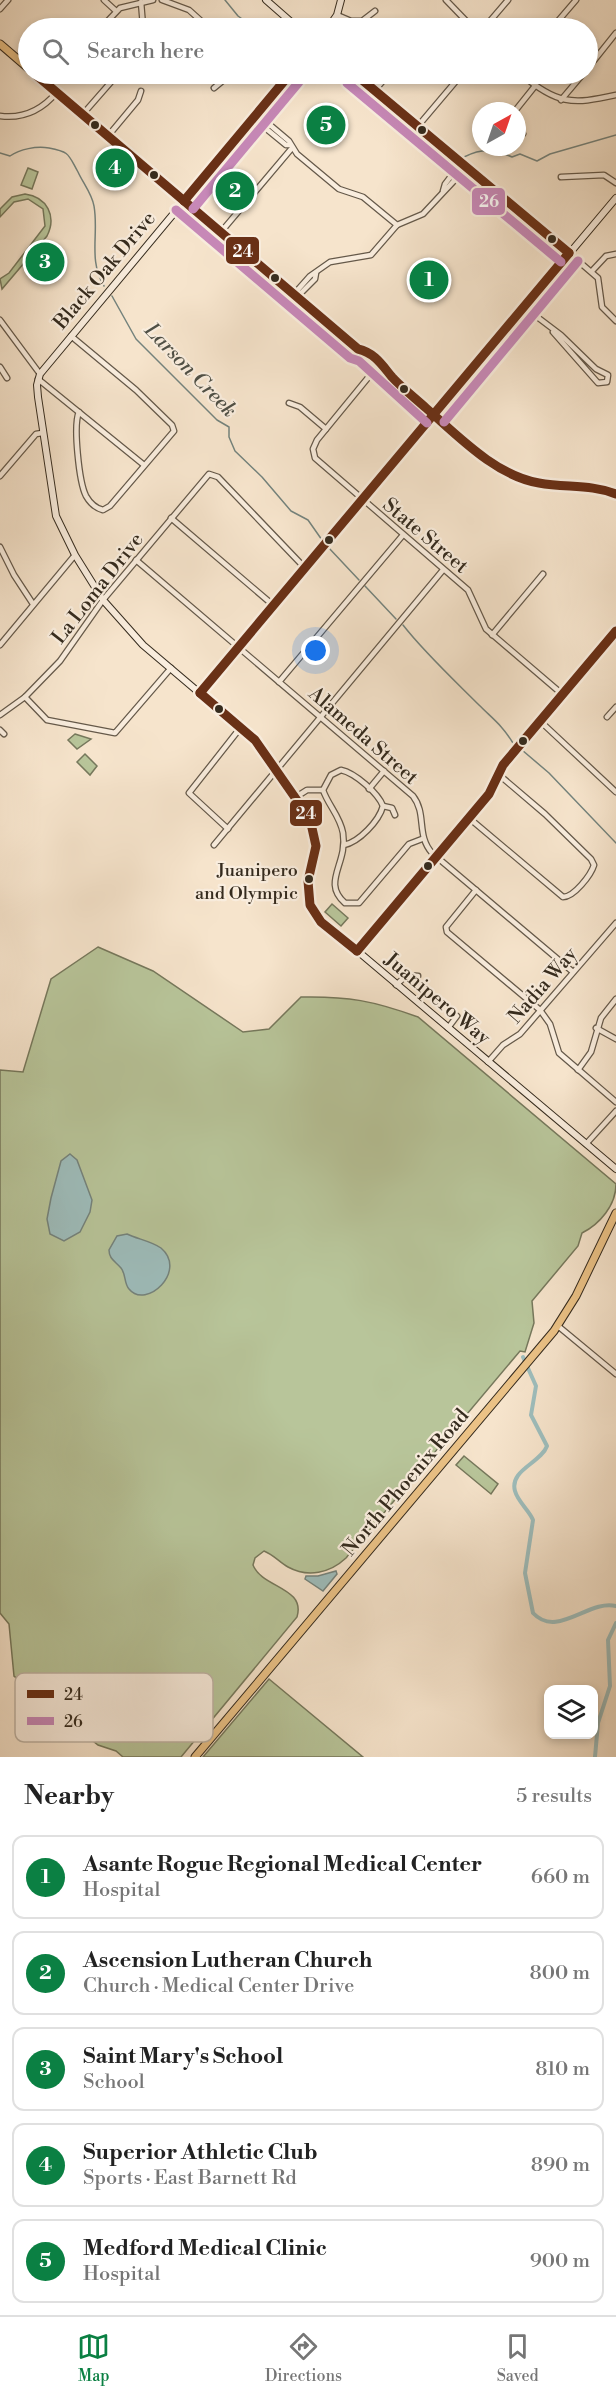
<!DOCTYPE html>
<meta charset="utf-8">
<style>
:root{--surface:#fff;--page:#f2f2f2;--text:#222;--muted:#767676;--line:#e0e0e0;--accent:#0b8043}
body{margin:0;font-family:"Libre Bodoni",serif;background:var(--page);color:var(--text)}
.controls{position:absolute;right:18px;bottom:18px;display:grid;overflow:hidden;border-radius:12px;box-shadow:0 3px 9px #0003}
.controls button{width:54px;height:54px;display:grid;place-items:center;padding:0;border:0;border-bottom:2px solid var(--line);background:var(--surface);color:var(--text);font:30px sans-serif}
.compass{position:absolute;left:472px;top:102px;width:54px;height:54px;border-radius:50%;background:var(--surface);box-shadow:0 3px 9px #0003;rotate:40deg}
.you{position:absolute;left:316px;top:651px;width:21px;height:21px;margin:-15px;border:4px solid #fff;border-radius:50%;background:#1a73e8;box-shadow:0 0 0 9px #1a73e833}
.badge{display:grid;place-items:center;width:39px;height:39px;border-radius:50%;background:var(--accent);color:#fff;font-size:20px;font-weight:700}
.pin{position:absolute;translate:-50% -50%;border:3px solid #fff;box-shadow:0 2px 6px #0006}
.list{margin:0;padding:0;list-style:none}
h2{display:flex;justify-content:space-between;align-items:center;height:78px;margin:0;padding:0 24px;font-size:26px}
h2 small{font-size:20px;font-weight:400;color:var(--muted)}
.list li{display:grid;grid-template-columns:39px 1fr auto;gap:18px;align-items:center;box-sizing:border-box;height:84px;margin:0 12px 12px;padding:0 12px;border:2px solid var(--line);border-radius:12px}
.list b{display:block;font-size:22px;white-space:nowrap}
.list p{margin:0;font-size:20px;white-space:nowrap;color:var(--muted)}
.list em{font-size:20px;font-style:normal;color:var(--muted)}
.icon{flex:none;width:33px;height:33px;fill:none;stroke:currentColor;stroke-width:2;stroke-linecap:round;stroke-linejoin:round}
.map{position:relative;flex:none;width:616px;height:1757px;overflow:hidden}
.search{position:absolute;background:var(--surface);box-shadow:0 3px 9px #0003;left:18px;right:18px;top:18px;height:66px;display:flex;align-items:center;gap:15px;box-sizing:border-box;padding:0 21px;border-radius:33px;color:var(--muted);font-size:22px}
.sheet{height:558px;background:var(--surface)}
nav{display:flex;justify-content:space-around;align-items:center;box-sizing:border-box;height:84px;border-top:2px solid var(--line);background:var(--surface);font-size:16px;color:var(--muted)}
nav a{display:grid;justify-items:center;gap:3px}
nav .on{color:var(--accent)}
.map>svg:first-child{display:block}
</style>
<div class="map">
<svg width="616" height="1757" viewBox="0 0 616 1757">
<rect width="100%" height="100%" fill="#f6e4cc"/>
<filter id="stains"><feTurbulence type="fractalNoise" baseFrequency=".00333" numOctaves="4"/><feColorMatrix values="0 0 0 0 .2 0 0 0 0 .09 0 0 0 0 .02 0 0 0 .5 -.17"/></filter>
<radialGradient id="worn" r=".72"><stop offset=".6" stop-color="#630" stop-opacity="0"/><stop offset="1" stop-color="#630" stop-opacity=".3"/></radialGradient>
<g fill="#b8c59a" stroke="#76785c" stroke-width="1.5">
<polygon points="28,168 38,172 32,189 21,185"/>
<path d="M25,194C47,197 57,216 47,236L2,289L0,279L9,273L45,226L43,209L28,199L14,202L0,217V209L12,197Z"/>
<polygon points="75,734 91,739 77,749 68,740"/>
<polygon points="85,754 97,766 90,775 77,762"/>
<polygon points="332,904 348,918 341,926 325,912"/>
<path d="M98,947L153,971L243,1032L269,1029L301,997C348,996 374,1001 418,1017L616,1184C616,1205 600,1224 582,1233L578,1246L532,1301L534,1323L525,1352L520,1351L346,1558C330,1573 308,1578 288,1567C279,1562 274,1555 264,1551L255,1558L253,1565C262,1588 306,1587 297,1617L181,1757H123L116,1751L98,1745L14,1676L9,1624L0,1613V1070L23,1072L51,979Z"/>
<polygon points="464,1456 498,1484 491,1494 456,1465"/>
<polygon points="269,1679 363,1757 203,1757"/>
</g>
<g fill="#9ebebd" stroke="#74837d" stroke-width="1.5">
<polygon points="70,1154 77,1160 92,1200 90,1212 80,1232 64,1241 50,1234 47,1219 51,1198 61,1161"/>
<path d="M127,1234C137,1239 151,1241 161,1248C188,1271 146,1310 129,1289C124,1284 126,1274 121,1268C115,1261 109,1259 109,1250L117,1236Z"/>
<polygon points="336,1571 337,1574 323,1591 305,1579 306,1576 318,1576"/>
</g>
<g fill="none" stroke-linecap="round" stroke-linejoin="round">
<g stroke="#74837d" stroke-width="1.5">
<polyline points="225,0 238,16 255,28"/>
<path d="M0,153L10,156C20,149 36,146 49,148C70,152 68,154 78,172C83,183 92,194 94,206C99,234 88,260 104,286"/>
<path d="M464,157C483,148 493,149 512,157L520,154L537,161L550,154L616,135"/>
<polyline points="112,296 136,339 217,420 229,427 229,437 235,451 262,477 291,511 308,520 322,540"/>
<polyline points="328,547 359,580"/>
<polyline points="365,586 396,619"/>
<path d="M403,625C424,652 454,680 479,705C493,719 502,725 513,743"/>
<polyline points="522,750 549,773 616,843"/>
</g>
<g stroke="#9ebebd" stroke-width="4">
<path d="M523,1357L536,1386L531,1415L547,1446C541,1463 509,1470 515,1491C518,1502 529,1510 533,1520L525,1573L533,1613C557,1639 589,1599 616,1606"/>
<polyline points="595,1757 598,1723 610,1686 608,1640 616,1623"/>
</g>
<defs>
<g id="street">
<polyline points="104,0 116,11"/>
<polyline points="162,0 189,10 209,28"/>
<polyline points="446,0 473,28"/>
<polyline points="141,2 143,26"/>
<polyline points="0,9 8,0"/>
<polyline points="337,15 351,21 362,21 375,11"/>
<polyline points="59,24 73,28"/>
<polyline points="101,28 120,8 153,0"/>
<polyline points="484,28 508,0"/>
<polyline points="552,28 576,0"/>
<polyline points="588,68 616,33"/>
<polyline points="280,74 286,78"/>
<path d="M521,74C556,104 572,105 616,95"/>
<polyline points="43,80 50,74"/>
<polyline points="214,88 231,74"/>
<polyline points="375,90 389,74"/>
<polyline points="561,100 583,74"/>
<polyline points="515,111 535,86"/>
<polyline points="83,114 118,74"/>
<polyline points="257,114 289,141 297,154 339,189 363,197 397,225"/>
<path d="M0,116C23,119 42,110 57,92"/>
<polyline points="253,118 286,145 289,145"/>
<polyline points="418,126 462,74"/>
<polyline points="517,129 523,134"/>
<polyline points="108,136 138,100 141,91"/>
<polyline points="561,177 604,175 616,183"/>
<polyline points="443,191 445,184 461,163"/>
<polyline points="221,232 292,148"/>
<polyline points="569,253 598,278 602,307 616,321"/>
<polyline points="592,271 606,256 616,254"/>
<polyline points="294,294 310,276 330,262 371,255 397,225 423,214 466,168"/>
<polyline points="297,297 315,279 316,273"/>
<polyline points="524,307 561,335 596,369 608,375 607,382 598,383 553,332"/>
<polyline points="0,320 40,374"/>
<path d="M71,336L136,390L172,425L174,431L110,506L103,510C95,508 90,503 86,496C79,482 73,425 79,412"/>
<polyline points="0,367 7,378"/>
<polyline points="376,368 317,440 313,449 315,458 468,590 486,629 562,694"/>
<polyline points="38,379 144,465"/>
<polyline points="289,403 300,407 326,429"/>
<polyline points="0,476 36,434 42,433"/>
<polyline points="171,518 273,605"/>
<polyline points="0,547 14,575 33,604"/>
<path d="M136,560L413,796C427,814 416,835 432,853L573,972"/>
<polyline points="492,635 543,574"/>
<polyline points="0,645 75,555"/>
<polyline points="279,682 403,535"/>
<polyline points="25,697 47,720 115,733 171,668"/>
<polyline points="0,715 25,697 60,661 103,600 209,474 218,477 305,568"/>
<polyline points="607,717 616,707"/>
<polyline points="540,721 616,792"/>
<polyline points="0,730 4,734"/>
<polyline points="369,789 384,771"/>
<polyline points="296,797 307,790 323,790"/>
<polyline points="383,806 392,808 395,815"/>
<path d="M469,818L563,897C574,897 591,875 594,865L591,859L545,814L498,774"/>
<polyline points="228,829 189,793 241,727"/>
<polyline points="214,845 443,570"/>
<path d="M344,845C359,842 379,821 383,806C378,793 355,773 341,770L331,775L323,790C328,805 340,816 343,833C348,864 321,882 345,903H359L409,844L422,839"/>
<polyline points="476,890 446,927 447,932 540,1010 550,1024 559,1053 616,1102"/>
<polyline points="396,985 407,975 418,976"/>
<polyline points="448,1028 457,1016"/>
<polyline points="596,1028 616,1039"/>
<polyline points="488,1062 503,1045 520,1034 616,923"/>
<polyline points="578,1070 591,1052 601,1018 616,999"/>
<polyline points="586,1144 616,1111"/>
<polyline points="558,1326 616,1374"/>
</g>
<g id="secondary">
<polyline points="266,0 298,28"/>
<polyline points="328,28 337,15 341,0"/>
<path d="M290,74L40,374L37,385L38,397L56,516L75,555L103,600L143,645L255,740L310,819C331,856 293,878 316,916L616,1169"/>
<polyline points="355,74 569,253"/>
<polyline points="200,693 616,198"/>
<polyline points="357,951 489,794 503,765 616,631"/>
</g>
<g id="primary">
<polyline points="0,44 28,68"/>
<path d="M35,74L358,349C362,359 380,375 391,376C425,406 486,467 526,480C556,491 586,479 616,494"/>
<path d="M358,349C369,350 388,366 391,376"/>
<polyline points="195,1757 554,1331 576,1296 616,1213"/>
</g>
</defs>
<use href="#street" stroke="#65594a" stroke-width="7"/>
<use href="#secondary" stroke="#352b1e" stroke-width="8"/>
<use href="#primary" stroke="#352b1e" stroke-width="9"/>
<use href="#street" stroke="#f9edde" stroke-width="4.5"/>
<use href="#secondary" stroke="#f9edde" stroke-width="6"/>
<use href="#primary" stroke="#ebc286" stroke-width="7"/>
<defs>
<g id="bus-1">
<path d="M35,74L358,349C375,353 382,365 392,377C402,388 415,398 426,408C458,436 496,476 539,483C566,488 591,484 616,494"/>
<polyline points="355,74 569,253"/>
<polyline points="184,201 290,74"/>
<polyline points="200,693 569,253"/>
<polyline points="200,693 255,740 310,819 316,846 308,881 310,905 321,922 357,951"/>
<polyline points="357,951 489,794 503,765 616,631"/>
</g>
<g id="bus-2">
<polyline points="347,83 561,262"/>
<polyline points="193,209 299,82"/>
<polyline points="176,210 350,358 359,361 427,423"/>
<polyline points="444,422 578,261"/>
</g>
</defs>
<use href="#bus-1" stroke="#f9edde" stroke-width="14"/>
<use href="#bus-2" stroke="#f9edde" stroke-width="14"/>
<use href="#bus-1" stroke="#693016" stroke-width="9"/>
<use href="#bus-2" stroke="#c788b8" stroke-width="9"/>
</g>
<g fill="#352b1e" stroke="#f9edde" stroke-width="2">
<circle cx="95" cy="125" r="5"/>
<circle cx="422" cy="130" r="5"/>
<circle cx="154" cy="175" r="5"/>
<circle cx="552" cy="239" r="5"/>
<circle cx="275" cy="278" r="5"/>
<circle cx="404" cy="389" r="5"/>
<circle cx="329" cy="540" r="5"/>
<circle cx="219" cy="709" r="5"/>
<circle cx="523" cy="741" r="5"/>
<circle cx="428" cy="866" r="5"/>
<circle cx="309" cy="879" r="5"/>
</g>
<g text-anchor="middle" stroke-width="4.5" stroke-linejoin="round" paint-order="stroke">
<g font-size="18" fill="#352b1e" stroke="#f9edde" text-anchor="end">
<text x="298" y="876">Juanipero<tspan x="298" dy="23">and Olympic</tspan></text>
</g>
<g font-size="20" fill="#352b1e" stroke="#f9edde">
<text transform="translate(104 270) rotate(-50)" y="7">Black Oak Drive</text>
<text transform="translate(426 535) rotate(40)" y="7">State Street</text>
<text transform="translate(97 588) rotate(-52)" y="7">La Loma Drive</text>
<text transform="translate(364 735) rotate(41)" y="7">Alameda Street</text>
<text transform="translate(542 985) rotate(-49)" y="7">Nadia Way</text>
<text transform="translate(438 998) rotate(40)" y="7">Juanipero Way</text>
<text transform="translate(405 1482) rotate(-50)" y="7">North Phoenix Road</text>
</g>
<g font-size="21" font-style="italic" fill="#4f5046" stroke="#f9edde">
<text transform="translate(191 370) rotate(46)" y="7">Larson Creek</text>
</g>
</g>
<rect x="15" y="1673" width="198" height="69" rx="9" fill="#f9edde" stroke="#beb3a4" stroke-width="1.5"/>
<rect x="27" y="1690" width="27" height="8" fill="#693016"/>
<rect x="27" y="1717" width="27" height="8" fill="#c788b8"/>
<g font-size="16" fill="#352b1e">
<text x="64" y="1700">24</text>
<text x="64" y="1727">26</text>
</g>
<g stroke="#f9edde" stroke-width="2">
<rect x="471" y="187" width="35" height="29" rx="6" fill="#c788b8"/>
<rect x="225" y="236" width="35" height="29" rx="6" fill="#693016"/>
<rect x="289" y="799" width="34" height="28" rx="6" fill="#693016"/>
</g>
<g font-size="16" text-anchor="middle" font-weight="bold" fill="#fff">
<text x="489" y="207">26</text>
<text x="243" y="257">24</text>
<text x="306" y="819">24</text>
</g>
<rect width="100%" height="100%" filter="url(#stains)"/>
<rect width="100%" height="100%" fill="url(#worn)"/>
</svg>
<div class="controls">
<button><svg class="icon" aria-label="layers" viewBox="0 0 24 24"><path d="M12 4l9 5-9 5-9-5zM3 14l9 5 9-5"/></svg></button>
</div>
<svg class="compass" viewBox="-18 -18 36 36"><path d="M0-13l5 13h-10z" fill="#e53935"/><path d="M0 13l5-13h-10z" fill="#767676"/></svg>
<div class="you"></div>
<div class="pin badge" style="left:429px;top:280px">1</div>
<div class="pin badge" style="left:235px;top:191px">2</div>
<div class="pin badge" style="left:45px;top:262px">3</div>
<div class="pin badge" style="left:115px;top:168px">4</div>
<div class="pin badge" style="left:326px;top:125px">5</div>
<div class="search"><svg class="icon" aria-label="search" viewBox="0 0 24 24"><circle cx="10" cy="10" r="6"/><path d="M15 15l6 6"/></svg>Search here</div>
</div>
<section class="sheet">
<h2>Nearby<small>5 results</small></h2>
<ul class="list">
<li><span class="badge">1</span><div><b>Asante Rogue Regional Medical Center</b><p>Hospital</p></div><em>660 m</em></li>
<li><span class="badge">2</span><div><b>Ascension Lutheran Church</b><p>Church · Medical Center Drive</p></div><em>800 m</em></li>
<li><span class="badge">3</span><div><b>Saint Mary's School</b><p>School</p></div><em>810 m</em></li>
<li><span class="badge">4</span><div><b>Superior Athletic Club</b><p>Sports · East Barnett Rd</p></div><em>890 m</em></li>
<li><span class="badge">5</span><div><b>Medford Medical Clinic</b><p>Hospital</p></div><em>900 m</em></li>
</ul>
</section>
<nav>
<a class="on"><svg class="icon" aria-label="map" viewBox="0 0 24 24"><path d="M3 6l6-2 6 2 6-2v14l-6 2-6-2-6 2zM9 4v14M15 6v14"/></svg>Map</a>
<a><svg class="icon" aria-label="directions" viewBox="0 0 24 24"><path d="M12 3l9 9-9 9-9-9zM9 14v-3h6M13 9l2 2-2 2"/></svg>Directions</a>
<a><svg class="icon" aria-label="saved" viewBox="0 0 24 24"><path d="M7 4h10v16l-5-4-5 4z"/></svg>Saved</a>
</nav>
